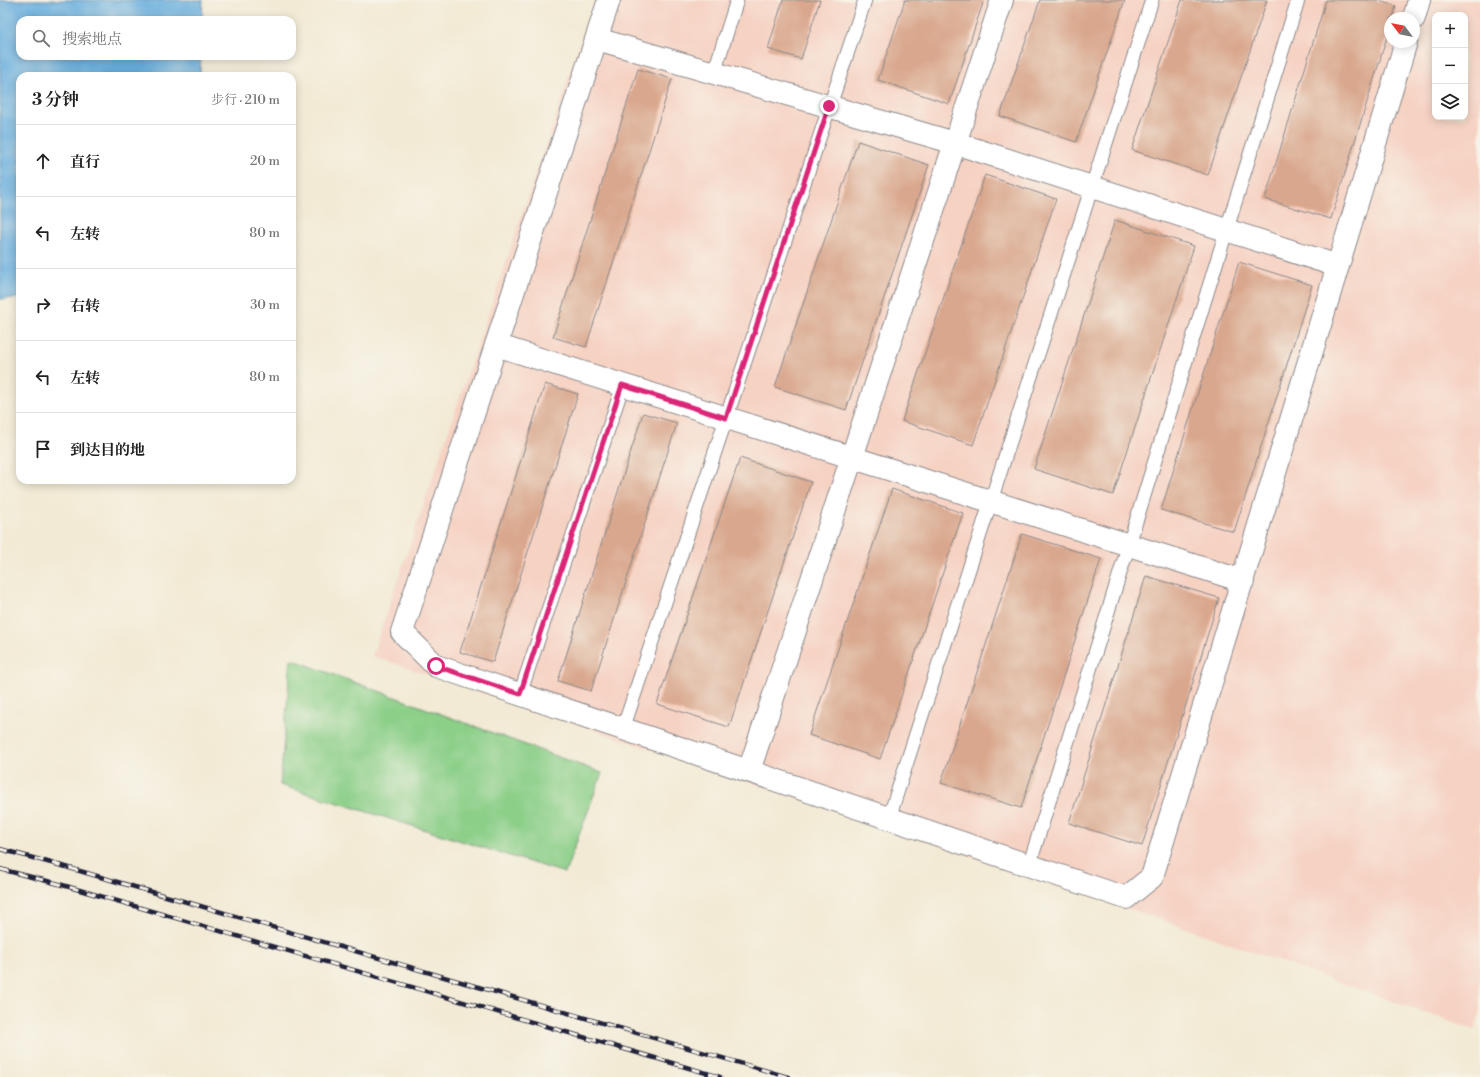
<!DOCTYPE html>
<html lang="zh">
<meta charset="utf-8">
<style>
:root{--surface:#fff;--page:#f6f6f6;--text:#222;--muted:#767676;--line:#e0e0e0}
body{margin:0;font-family:"Libre Bodoni","Noto Serif SC",serif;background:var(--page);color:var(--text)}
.controls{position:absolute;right:12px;top:12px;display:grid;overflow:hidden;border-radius:8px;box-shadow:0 2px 10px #0003}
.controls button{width:36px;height:36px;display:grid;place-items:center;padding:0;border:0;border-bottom:1px solid var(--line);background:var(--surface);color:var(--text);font:20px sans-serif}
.compass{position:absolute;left:1384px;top:12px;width:36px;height:36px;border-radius:50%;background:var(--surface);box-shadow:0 2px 10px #0003;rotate:302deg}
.stop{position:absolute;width:12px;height:12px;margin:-9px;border:3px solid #db2777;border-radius:50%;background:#fff}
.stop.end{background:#db2777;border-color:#fff;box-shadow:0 1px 4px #0008}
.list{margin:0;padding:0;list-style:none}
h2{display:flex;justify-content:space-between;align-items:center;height:52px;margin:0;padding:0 16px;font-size:17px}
h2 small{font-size:13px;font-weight:400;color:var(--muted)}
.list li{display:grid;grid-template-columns:26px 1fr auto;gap:12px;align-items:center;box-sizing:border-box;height:72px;padding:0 16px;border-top:1px solid var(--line)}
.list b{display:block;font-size:15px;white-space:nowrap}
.list em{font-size:13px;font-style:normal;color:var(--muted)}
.icon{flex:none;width:22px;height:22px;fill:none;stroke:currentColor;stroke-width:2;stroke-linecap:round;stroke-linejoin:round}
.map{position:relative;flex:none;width:1480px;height:1077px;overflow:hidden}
.search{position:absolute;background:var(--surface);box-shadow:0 2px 10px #0003;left:16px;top:16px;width:280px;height:44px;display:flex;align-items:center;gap:10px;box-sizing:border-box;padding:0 14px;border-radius:12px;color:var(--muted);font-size:15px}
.panel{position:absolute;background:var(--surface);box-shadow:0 2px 10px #0003;left:16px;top:72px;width:280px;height:412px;border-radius:12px}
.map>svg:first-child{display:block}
</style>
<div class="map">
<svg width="1480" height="1077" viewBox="0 0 1480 1077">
<rect width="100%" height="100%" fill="#f7f3e8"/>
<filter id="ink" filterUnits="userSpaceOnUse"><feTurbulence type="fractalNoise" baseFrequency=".025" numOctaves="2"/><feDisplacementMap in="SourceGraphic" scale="8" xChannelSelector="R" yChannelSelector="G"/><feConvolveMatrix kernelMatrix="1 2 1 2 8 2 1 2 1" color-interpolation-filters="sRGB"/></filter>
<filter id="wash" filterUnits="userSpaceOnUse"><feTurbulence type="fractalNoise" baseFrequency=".012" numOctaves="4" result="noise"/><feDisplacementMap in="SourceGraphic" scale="16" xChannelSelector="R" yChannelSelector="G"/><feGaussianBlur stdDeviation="0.9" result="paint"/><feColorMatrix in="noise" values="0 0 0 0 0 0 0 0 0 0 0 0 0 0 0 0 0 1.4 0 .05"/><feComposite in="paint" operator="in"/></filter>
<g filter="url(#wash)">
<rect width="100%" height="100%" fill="#f2ead4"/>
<path fill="#f6d2c3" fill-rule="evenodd" d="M595,0H1480V1012L1474,1030L1157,918L372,656ZM1435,15H1465V117H1435ZM1390,18H1414V42H1390Z"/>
<polygon fill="#8bcf88" stroke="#567862" points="291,659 602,773 565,873 280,785"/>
<polygon fill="#67aede" stroke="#44688c" points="0,0 203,0 202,20 20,20 20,56 201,56 200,76 20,76 20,298 0,299"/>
<g id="blocks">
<g fill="#d9a78d">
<polygon points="783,0 820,0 801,59 768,49"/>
<polygon points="905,0 984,0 949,104 878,80"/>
<polygon points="1040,0 1125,0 1076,142 1000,116"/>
<polygon points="1182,0 1267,0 1208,175 1132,150"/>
<polygon points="1326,0 1376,0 1396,6 1393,18 1390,18 1390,27 1331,219 1265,199"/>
<polygon points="638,69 672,79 586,347 553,337"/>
<polygon points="858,141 929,165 846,410 775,387"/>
<polygon points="985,175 1056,199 973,445 902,421"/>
<polygon points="1115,220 1194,246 1113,495 1034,469"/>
<polygon points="1239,262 1312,285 1234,532 1161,510"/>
<polygon points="545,384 578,394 493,662 460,652"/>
<polygon points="643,413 677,423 591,691 558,681"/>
<polygon points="740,458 811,482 729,727 657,704"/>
<polygon points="892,489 963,513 880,759 809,735"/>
<polygon points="1022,534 1101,559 1021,808 941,783"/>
<polygon points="1146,576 1219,598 1142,846 1069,823"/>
</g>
</g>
</g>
<g filter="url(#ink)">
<use href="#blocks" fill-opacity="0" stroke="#8a8688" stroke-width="1"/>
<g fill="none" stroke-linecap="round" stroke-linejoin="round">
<defs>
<g id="service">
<polyline points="714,73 737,0"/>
<polyline points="520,694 623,385"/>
<polyline points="623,729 865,0"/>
<polyline points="889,818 1152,0"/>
<polyline points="1029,866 1298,0"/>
</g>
<g id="minor">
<polyline points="609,0 402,632 436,666 1126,898 1152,877 1406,42"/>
<polyline points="1414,18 1419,0"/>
<polyline points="597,39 955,143 1338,266"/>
<polyline points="496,345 1243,581"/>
<polyline points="749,771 1002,0"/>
</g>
</defs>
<use href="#service" stroke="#8a8688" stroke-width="15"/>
<use href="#minor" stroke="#8a8688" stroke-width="24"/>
<use href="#service" stroke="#fff" stroke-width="13"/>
<use href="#minor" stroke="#fff" stroke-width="22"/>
<defs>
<g id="rail">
<polyline points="0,849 66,867 788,1077"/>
<polyline points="0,869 59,884 720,1077"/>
</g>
</defs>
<use href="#rail" stroke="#22223b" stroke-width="4.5"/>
<use href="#rail" stroke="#f7f3e8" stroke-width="3" stroke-dasharray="9" stroke-linecap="butt"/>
</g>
</g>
<g fill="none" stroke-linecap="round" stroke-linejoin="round" filter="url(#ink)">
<polyline stroke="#db2777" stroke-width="5" points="436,666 520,694 622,385 726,418 829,106"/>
</g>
</svg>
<div class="controls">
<button>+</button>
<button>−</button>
<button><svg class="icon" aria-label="layers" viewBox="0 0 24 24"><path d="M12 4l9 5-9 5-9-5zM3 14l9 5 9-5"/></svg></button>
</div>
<svg class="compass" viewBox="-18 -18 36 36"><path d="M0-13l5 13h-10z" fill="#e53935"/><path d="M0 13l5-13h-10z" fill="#767676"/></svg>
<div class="stop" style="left:436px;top:666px"></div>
<div class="stop end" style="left:829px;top:106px"></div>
<div class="search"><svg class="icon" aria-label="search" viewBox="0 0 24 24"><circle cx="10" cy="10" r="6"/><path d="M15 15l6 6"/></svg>搜索地点</div>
<section class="panel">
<h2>3 分钟<small>步行 · 210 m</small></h2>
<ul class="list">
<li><svg class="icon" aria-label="ahead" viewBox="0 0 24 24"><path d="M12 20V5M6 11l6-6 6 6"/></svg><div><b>直行</b></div><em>20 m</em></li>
<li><svg class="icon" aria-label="left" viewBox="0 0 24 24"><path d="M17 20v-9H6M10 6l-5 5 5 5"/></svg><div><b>左转</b></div><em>80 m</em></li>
<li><svg class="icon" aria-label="right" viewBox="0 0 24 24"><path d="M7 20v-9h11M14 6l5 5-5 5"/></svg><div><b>右转</b></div><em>30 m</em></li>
<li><svg class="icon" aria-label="left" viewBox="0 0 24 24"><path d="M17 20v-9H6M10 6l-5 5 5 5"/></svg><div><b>左转</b></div><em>80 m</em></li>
<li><svg class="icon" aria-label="arrive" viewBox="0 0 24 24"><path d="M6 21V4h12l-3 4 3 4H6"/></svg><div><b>到达目的地</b></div></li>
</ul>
</section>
</div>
